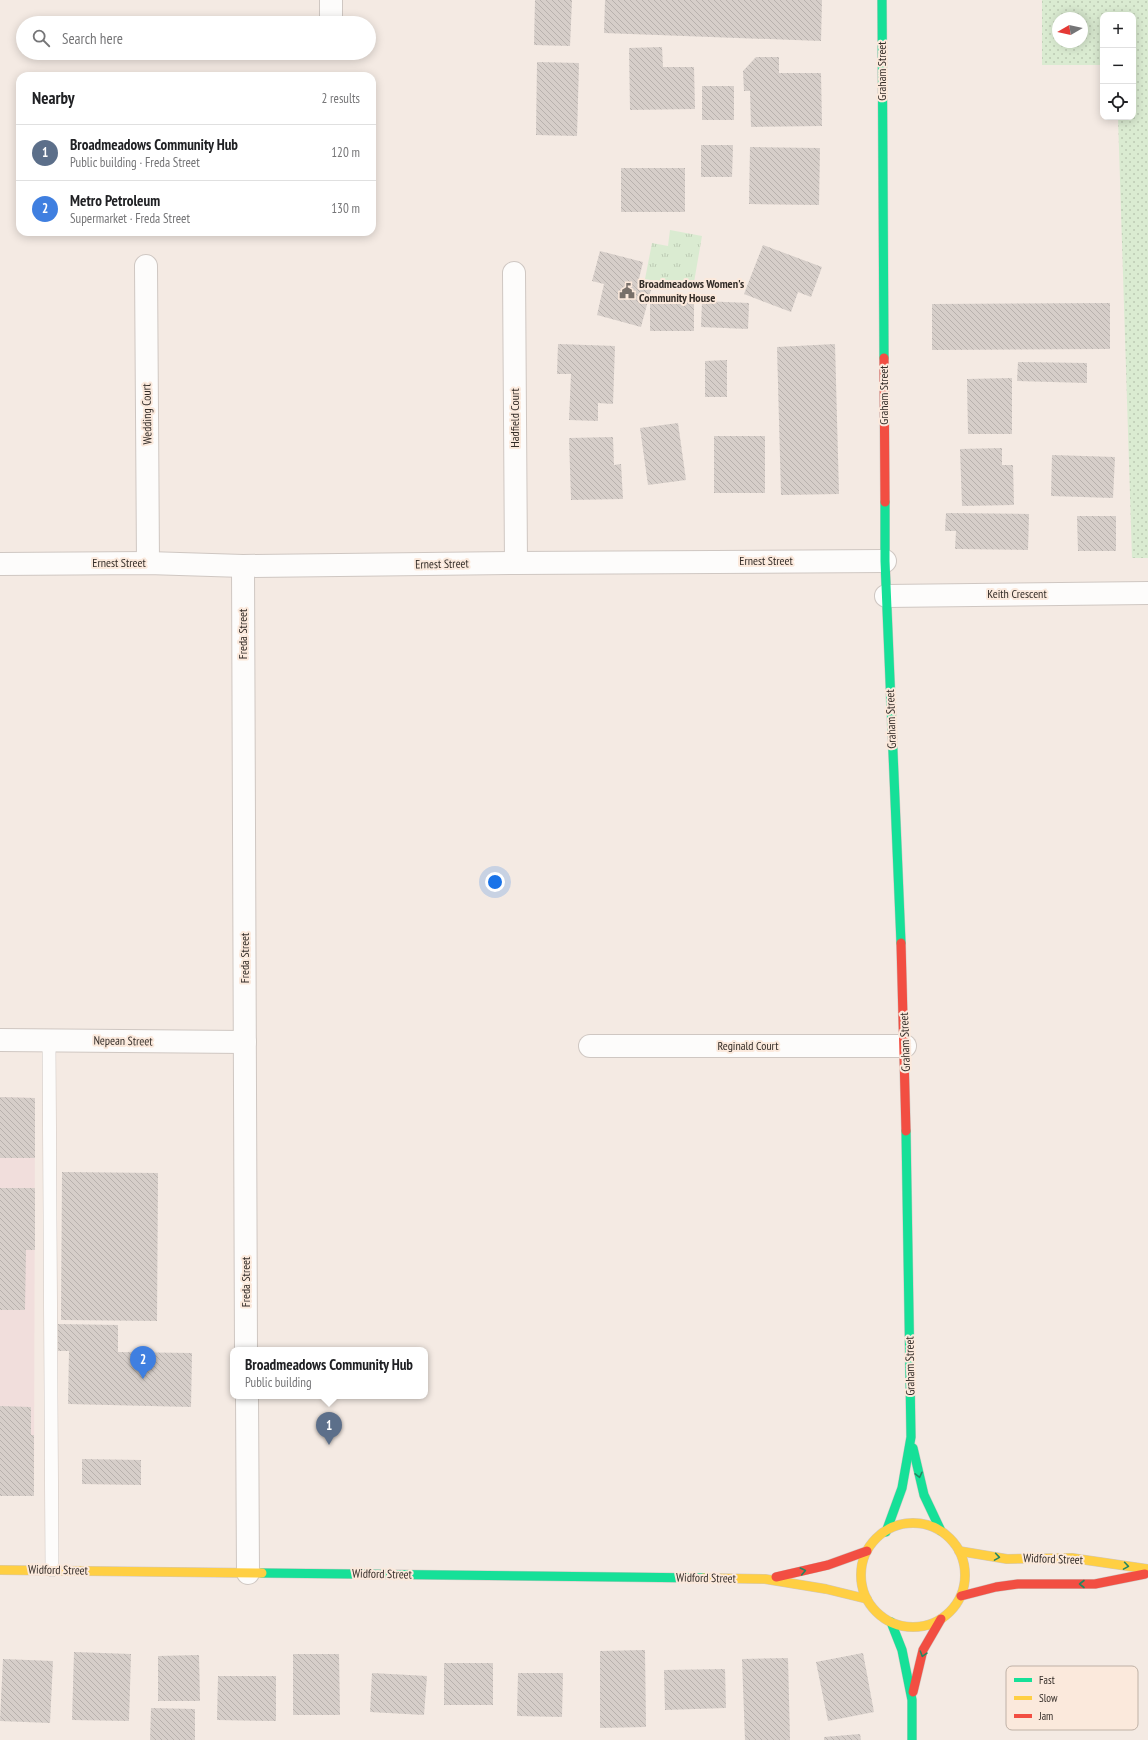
<!DOCTYPE html>
<meta charset="utf-8">
<style>
:root{--surface:#fff;--page:#f2f2f2;--text:#202124;--muted:#757577;--line:#e0e0e0;--accent:#b45309}
body{margin:0;font-family:"PT Sans Narrow",sans-serif;background:var(--page);color:var(--text)}
.controls{position:absolute;right:12px;top:12px;display:grid;overflow:hidden;border-radius:8px;box-shadow:0 2px 10px #0003}
.controls button{width:36px;height:36px;display:grid;place-items:center;padding:0;border:0;border-bottom:1px solid var(--line);background:var(--surface);color:var(--text);font:20px sans-serif}
.compass{position:absolute;left:1052px;top:12px;width:36px;height:36px;border-radius:50%;background:var(--surface);box-shadow:0 2px 10px #0003;rotate:261deg}
.you{position:absolute;left:495px;top:882px;width:14px;height:14px;margin:-10px;border:3px solid #fff;border-radius:50%;background:#1a73e8;box-shadow:0 0 0 6px #1a73e833}
.badge{display:grid;place-items:center;width:26px;height:26px;border-radius:50%;background:var(--accent);color:#fff;font-size:13px;font-weight:700}
.pin{position:absolute;translate:-50% -33px;filter:drop-shadow(0 1px 2px #0008)}
.pin::after{content:'';position:absolute;top:21px;width:14px;height:12px;background:inherit;clip-path:polygon(0 0,100% 0,50% 100%)}
.popup{position:absolute;left:230px;top:1347px;width:198px;height:52px;box-sizing:border-box;display:grid;place-content:center;border-radius:8px;background:var(--surface);filter:drop-shadow(0 1px 3px #0005);font-size:13px;white-space:nowrap;color:var(--muted)}
.popup b{font-size:15px;color:var(--text)}
.popup::after{content:'';position:absolute;left:50%;top:100%;margin-left:-8px;border:8px solid transparent;border-top-color:var(--surface)}
.list{margin:0;padding:0;list-style:none}
h2{display:flex;justify-content:space-between;align-items:center;height:52px;margin:0;padding:0 16px;font-size:17px}
h2 small{font-size:13px;font-weight:400;color:var(--muted)}
.list li{display:grid;grid-template-columns:26px 1fr auto;gap:12px;align-items:center;box-sizing:border-box;height:56px;padding:0 16px;border-top:1px solid var(--line)}
.list b{display:block;font-size:15px;white-space:nowrap}
.list p{margin:0;font-size:13px;white-space:nowrap;color:var(--muted)}
.list em{font-size:13px;font-style:normal;color:var(--muted)}
.icon{flex:none;width:22px;height:22px;fill:none;stroke:currentColor;stroke-width:2;stroke-linecap:round;stroke-linejoin:round}
.map{position:relative;flex:none;width:1148px;height:1740px;overflow:hidden}
.search{position:absolute;background:var(--surface);box-shadow:0 2px 10px #0003;left:16px;top:16px;width:360px;height:44px;display:flex;align-items:center;gap:10px;box-sizing:border-box;padding:0 14px;border-radius:22px;color:var(--muted);font-size:15px}
.panel{position:absolute;background:var(--surface);box-shadow:0 2px 10px #0003;left:16px;top:72px;width:360px;height:164px;border-radius:12px}
.map>svg:first-child{display:block}
</style>
<div class="map">
<svg width="1148" height="1740" viewBox="0 0 1148 1740">
<defs>
<pattern id="grass-dots" width="8" height="8" patternUnits="userSpaceOnUse"><rect width="8" height="8" fill="#daebd1"/><path d="M2 2h.1M6 6h.1" fill="none" stroke="#bccab3" stroke-width="1.8" stroke-linecap="round"/></pattern>
<pattern id="park-tufts" width="24" height="20" patternUnits="userSpaceOnUse"><rect width="24" height="20" fill="#daebd1"/><path d="M3 7l-1-3M5 7V3M7 7l1-3M15 17l-1-3M17 17v-4M19 17l1-3" fill="none" stroke="#bccab3"/></pattern>
<pattern id="building-back-hatch" width="6" height="6" patternUnits="userSpaceOnUse"><rect width="6" height="6" fill="#d6cec9"/><path d="M-1 5l2 2M0 0l6 6M5-1l2 2" fill="none" stroke="#b8b1ad"/></pattern>
</defs>
<rect width="100%" height="100%" fill="#f4eae3"/>
<polygon fill="#f1dedc" points="0,1097 35,1098 34,1496 0,1496"/>
<path fill="url(#grass-dots)" fill-rule="evenodd" d="M1042,0H1148V558H1132L1118,117H1133V15H1103V65H1042ZM1058,18H1082V42H1058Z"/>
<polygon fill="url(#park-tufts)" points="670,230 702,236 693,288 645,279 652,243 668,246"/>
<g fill="url(#building-back-hatch)">
<polygon points="535,0 572,0 570,46 534,45"/>
<polygon points="605,0 822,0 821,41 604,33"/>
<polygon points="662,47 663,67 694,67 695,109 630,110 629,48"/>
<polygon points="756,57 779,57 779,73 821,73 822,126 751,127 750,91 744,91 743,71"/>
<polygon points="537,62 579,63 577,136 536,135"/>
<rect x="702" y="86" width="32" height="34"/>
<polygon points="701,145 733,145 732,177 701,177"/>
<polygon points="750,147 820,148 819,205 749,204"/>
<rect x="621" y="168" width="64" height="44"/>
<polygon points="763,245 822,267 811,297 798,292 791,312 744,294"/>
<polygon points="600,251 643,262 638,283 652,286 641,327 597,315 604,284 592,281"/>
<polygon points="694,295 694,331 650,331 650,296"/>
<polygon points="702,301 749,303 748,329 701,327"/>
<polygon points="1110,303 1110,349 932,350 932,304"/>
<polygon points="558,344 615,346 613,404 598,403 598,421 569,420 571,374 557,374"/>
<polygon points="835,344 839,494 781,495 777,347"/>
<polygon points="727,360 727,397 705,397 705,361"/>
<polygon points="1018,362 1087,363 1087,383 1017,381"/>
<polygon points="1012,378 1012,434 968,434 967,379"/>
<polygon points="678,423 686,480 648,485 640,428"/>
<rect x="714" y="436" width="51" height="57"/>
<polygon points="613,437 614,465 621,464 623,499 571,500 569,438"/>
<polygon points="1002,448 1002,465 1013,465 1014,505 962,506 960,449"/>
<polygon points="1052,455 1115,457 1113,498 1051,496"/>
<polygon points="946,513 1029,514 1028,550 955,549 956,531 945,531"/>
<polygon points="1077,516 1116,516 1116,551 1078,551"/>
<polygon points="0,1097 35,1098 35,1158 0,1158"/>
<polygon points="62,1172 158,1173 157,1321 61,1320"/>
<polygon points="0,1188 35,1188 35,1250 26,1250 25,1310 0,1310"/>
<polygon points="58,1324 118,1325 118,1352 192,1353 191,1407 68,1404 69,1351 58,1351"/>
<polygon points="0,1406 31,1407 31,1435 34,1435 34,1496 0,1496"/>
<polygon points="82,1459 141,1460 141,1485 82,1484"/>
<polygon points="645,1650 646,1727 600,1728 600,1651"/>
<polygon points="74,1652 131,1654 129,1721 72,1720"/>
<polygon points="863,1653 874,1712 828,1721 816,1662"/>
<polygon points="293,1654 339,1654 340,1715 293,1715"/>
<polygon points="199,1655 200,1701 158,1701 158,1656"/>
<polygon points="788,1658 790,1740 745,1740 742,1659"/>
<polygon points="3,1659 53,1661 50,1723 0,1721"/>
<rect x="444" y="1663" width="49" height="42"/>
<polygon points="725,1669 726,1708 665,1710 664,1670"/>
<polygon points="372,1673 427,1676 424,1715 370,1712"/>
<polygon points="518,1673 563,1673 562,1717 517,1716"/>
<polygon points="218,1676 276,1676 276,1721 217,1720"/>
<polygon points="151,1708 195,1709 195,1740 150,1740"/>
<polygon points="860,1734 861,1740 824,1740 824,1737"/>
</g>
<g fill="none" stroke-linecap="round" stroke-linejoin="round">
<defs>
<polyline id="lane" points="49,1040 52,1570"/>
<g id="street">
<polyline points="331,23 331,0"/>
<polyline points="146,266 148,563"/>
<polyline points="514,273 516,563"/>
<polyline points="0,564 148,563 243,566 516,563 885,561"/>
<polyline points="243,566 246,1350"/>
<polyline points="886,596 1148,593"/>
<polyline points="0,1040 245,1042"/>
<polyline points="590,1046 905,1046"/>
<polyline points="247,1396 248,1573"/>
</g>
<g id="fast">
<polyline points="882,0 884,358"/>
<polyline points="885,502 885,561 901,943"/>
<polyline points="913,1448 924,1495 941,1531"/>
<polyline points="886,1532 902,1488 911,1437 906,1131"/>
<polyline points="262,1573 704,1578"/>
<polyline points="891,1622 902,1650 912,1700 912,1740"/>
</g>
<g id="slow">
<circle cx="913" cy="1575" r="52"/>
<polyline points="959,1551 1007,1559 1072,1558 1148,1569"/>
<polyline points="0,1570 262,1573"/>
<polyline points="704,1578 765,1579 826,1589 867,1599"/>
</g>
<g id="jam">
<polyline points="884,358 885,502"/>
<polyline points="901,943 906,1131"/>
<polyline points="776,1577 828,1565 867,1551"/>
<polyline points="961,1596 996,1587 1018,1584 1095,1584 1145,1574"/>
<polyline points="913,1692 923,1650 941,1619"/>
</g>
</defs>
<use href="#lane" stroke="#cfc7c2" stroke-width="14"/>
<use href="#street" stroke="#cfc7c2" stroke-width="24"/>
<use href="#fast" stroke="#cfc7c2" stroke-width="10"/>
<use href="#slow" stroke="#cfc7c2" stroke-width="10"/>
<use href="#jam" stroke="#cfc7c2" stroke-width="10"/>
<use href="#lane" stroke="#fdfcfb" stroke-width="13"/>
<use href="#street" stroke="#fdfcfb" stroke-width="22"/>
<use href="#fast" stroke="#16e098" stroke-width="9"/>
<use href="#slow" stroke="#ffcf43" stroke-width="9"/>
<use href="#jam" stroke="#f24e42" stroke-width="9"/>
</g>
<defs><path id="oneway-chevron" d="M-2-3.5L2.5 0L-2 3.5" fill="none" stroke-width="1.6" stroke-linecap="round" stroke-linejoin="round"/></defs>
<g stroke="#258660">
<use href="#oneway-chevron" transform="translate(919 1475) rotate(77)"/>
<use href="#oneway-chevron" transform="translate(997 1557) rotate(9)"/>
<use href="#oneway-chevron" transform="translate(1126 1566) rotate(9)"/>
<use href="#oneway-chevron" transform="translate(803 1571) rotate(-12)"/>
<use href="#oneway-chevron" transform="translate(1082 1584) rotate(-180)"/>
<use href="#oneway-chevron" transform="translate(923 1654) rotate(107)"/>
</g>
<defs>
<symbol id="civic-bare" viewBox="-9 -9 18 18"><path d="M-.6-6.5H3V-4.5H.6V-3L4-1V1h2V6H-6V1h2V-1L-.6-3ZM-1.2 2.5V6h2.4V2.5Z" fill="#776f69" stroke="#fbe9dc" stroke-width="2.5" paint-order="stroke"/></symbol>
</defs>
<g fill-rule="evenodd">
<use href="#civic-bare" x="616" y="280" width="22" height="22"/>
</g>
<g text-anchor="middle" stroke-width="4" stroke-linejoin="round" paint-order="stroke">
<g font-size="12" fill="#342d28" stroke="#fbe9dc">
<text transform="translate(882 71) rotate(-90)" y="4">Graham Street</text>
<text transform="translate(884 395) rotate(-90)" y="4">Graham Street</text>
<text transform="translate(147 414) rotate(-91)" y="4">Wedding Court</text>
<text transform="translate(515 418) rotate(-90)" y="4">Hadfield Court</text>
<text x="766" y="565">Ernest Street</text>
<text x="119" y="567">Ernest Street</text>
<text transform="translate(442 564) rotate(-1)" y="4">Ernest Street</text>
<text x="1017" y="598">Keith Crescent</text>
<text transform="translate(243 634) rotate(-90)" y="4">Freda Street</text>
<text transform="translate(891 719) rotate(-92)" y="4">Graham Street</text>
<text transform="translate(245 958) rotate(-90)" y="4">Freda Street</text>
<text transform="translate(123 1041) rotate(1)" y="4">Nepean Street</text>
<text transform="translate(905 1042) rotate(-92)" y="4">Graham Street</text>
<text x="748" y="1050">Reginald Court</text>
<text transform="translate(246 1282) rotate(-90)" y="4">Freda Street</text>
<text transform="translate(910 1366) rotate(-91)" y="4">Graham Street</text>
<text transform="translate(1053 1559) rotate(2)" y="4">Widford Street</text>
<text transform="translate(58 1570) rotate(1)" y="4">Widford Street</text>
<text transform="translate(382 1574) rotate(1)" y="4">Widford Street</text>
<text transform="translate(706 1578) rotate(1)" y="4">Widford Street</text>
</g>
<g font-size="12" font-weight="bold" fill="#342d28" stroke="#fbe9dc" text-anchor="start">
<text x="639" y="288">Broadmeadows Women's<tspan x="639" dy="14">Community House</tspan></text>
</g>
</g>
<rect x="1006" y="1666" width="132" height="64" rx="6" fill="#fbe9dc" stroke="#bfb1a6" stroke-width="1"/>
<rect x="1014" y="1678" width="18" height="4" fill="#16e098"/>
<rect x="1014" y="1696" width="18" height="4" fill="#ffcf43"/>
<rect x="1014" y="1714" width="18" height="4" fill="#f24e42"/>
<g font-size="11" fill="#342d28">
<text x="1039" y="1684">Fast</text>
<text x="1039" y="1702">Slow</text>
<text x="1039" y="1720">Jam</text>
</g>
</svg>
<div class="controls">
<button>+</button>
<button>−</button>
<button><svg class="icon" aria-label="locate" viewBox="0 0 24 24"><circle cx="12" cy="12" r="6"/><path d="M12 2v4M12 18v4M2 12h4M18 12h4"/></svg></button>
</div>
<svg class="compass" viewBox="-18 -18 36 36"><path d="M0-13l5 13h-10z" fill="#e53935"/><path d="M0 13l5-13h-10z" fill="#757577"/></svg>
<div class="you"></div>
<div class="pin badge" style="left:329px;top:1445px;background:#5c6f8a">1</div>
<div class="popup"><b>Broadmeadows Community Hub</b>Public building</div>
<div class="pin badge" style="left:143px;top:1379px;background:#3f7fe0">2</div>
<div class="search"><svg class="icon" aria-label="search" viewBox="0 0 24 24"><circle cx="10" cy="10" r="6"/><path d="M15 15l6 6"/></svg>Search here</div>
<section class="panel">
<h2>Nearby<small>2 results</small></h2>
<ul class="list">
<li><span class="badge" style="background:#5c6f8a">1</span><div><b>Broadmeadows Community Hub</b><p>Public building · Freda Street</p></div><em>120 m</em></li>
<li><span class="badge" style="background:#3f7fe0">2</span><div><b>Metro Petroleum</b><p>Supermarket · Freda Street</p></div><em>130 m</em></li>
</ul>
</section>
</div>
